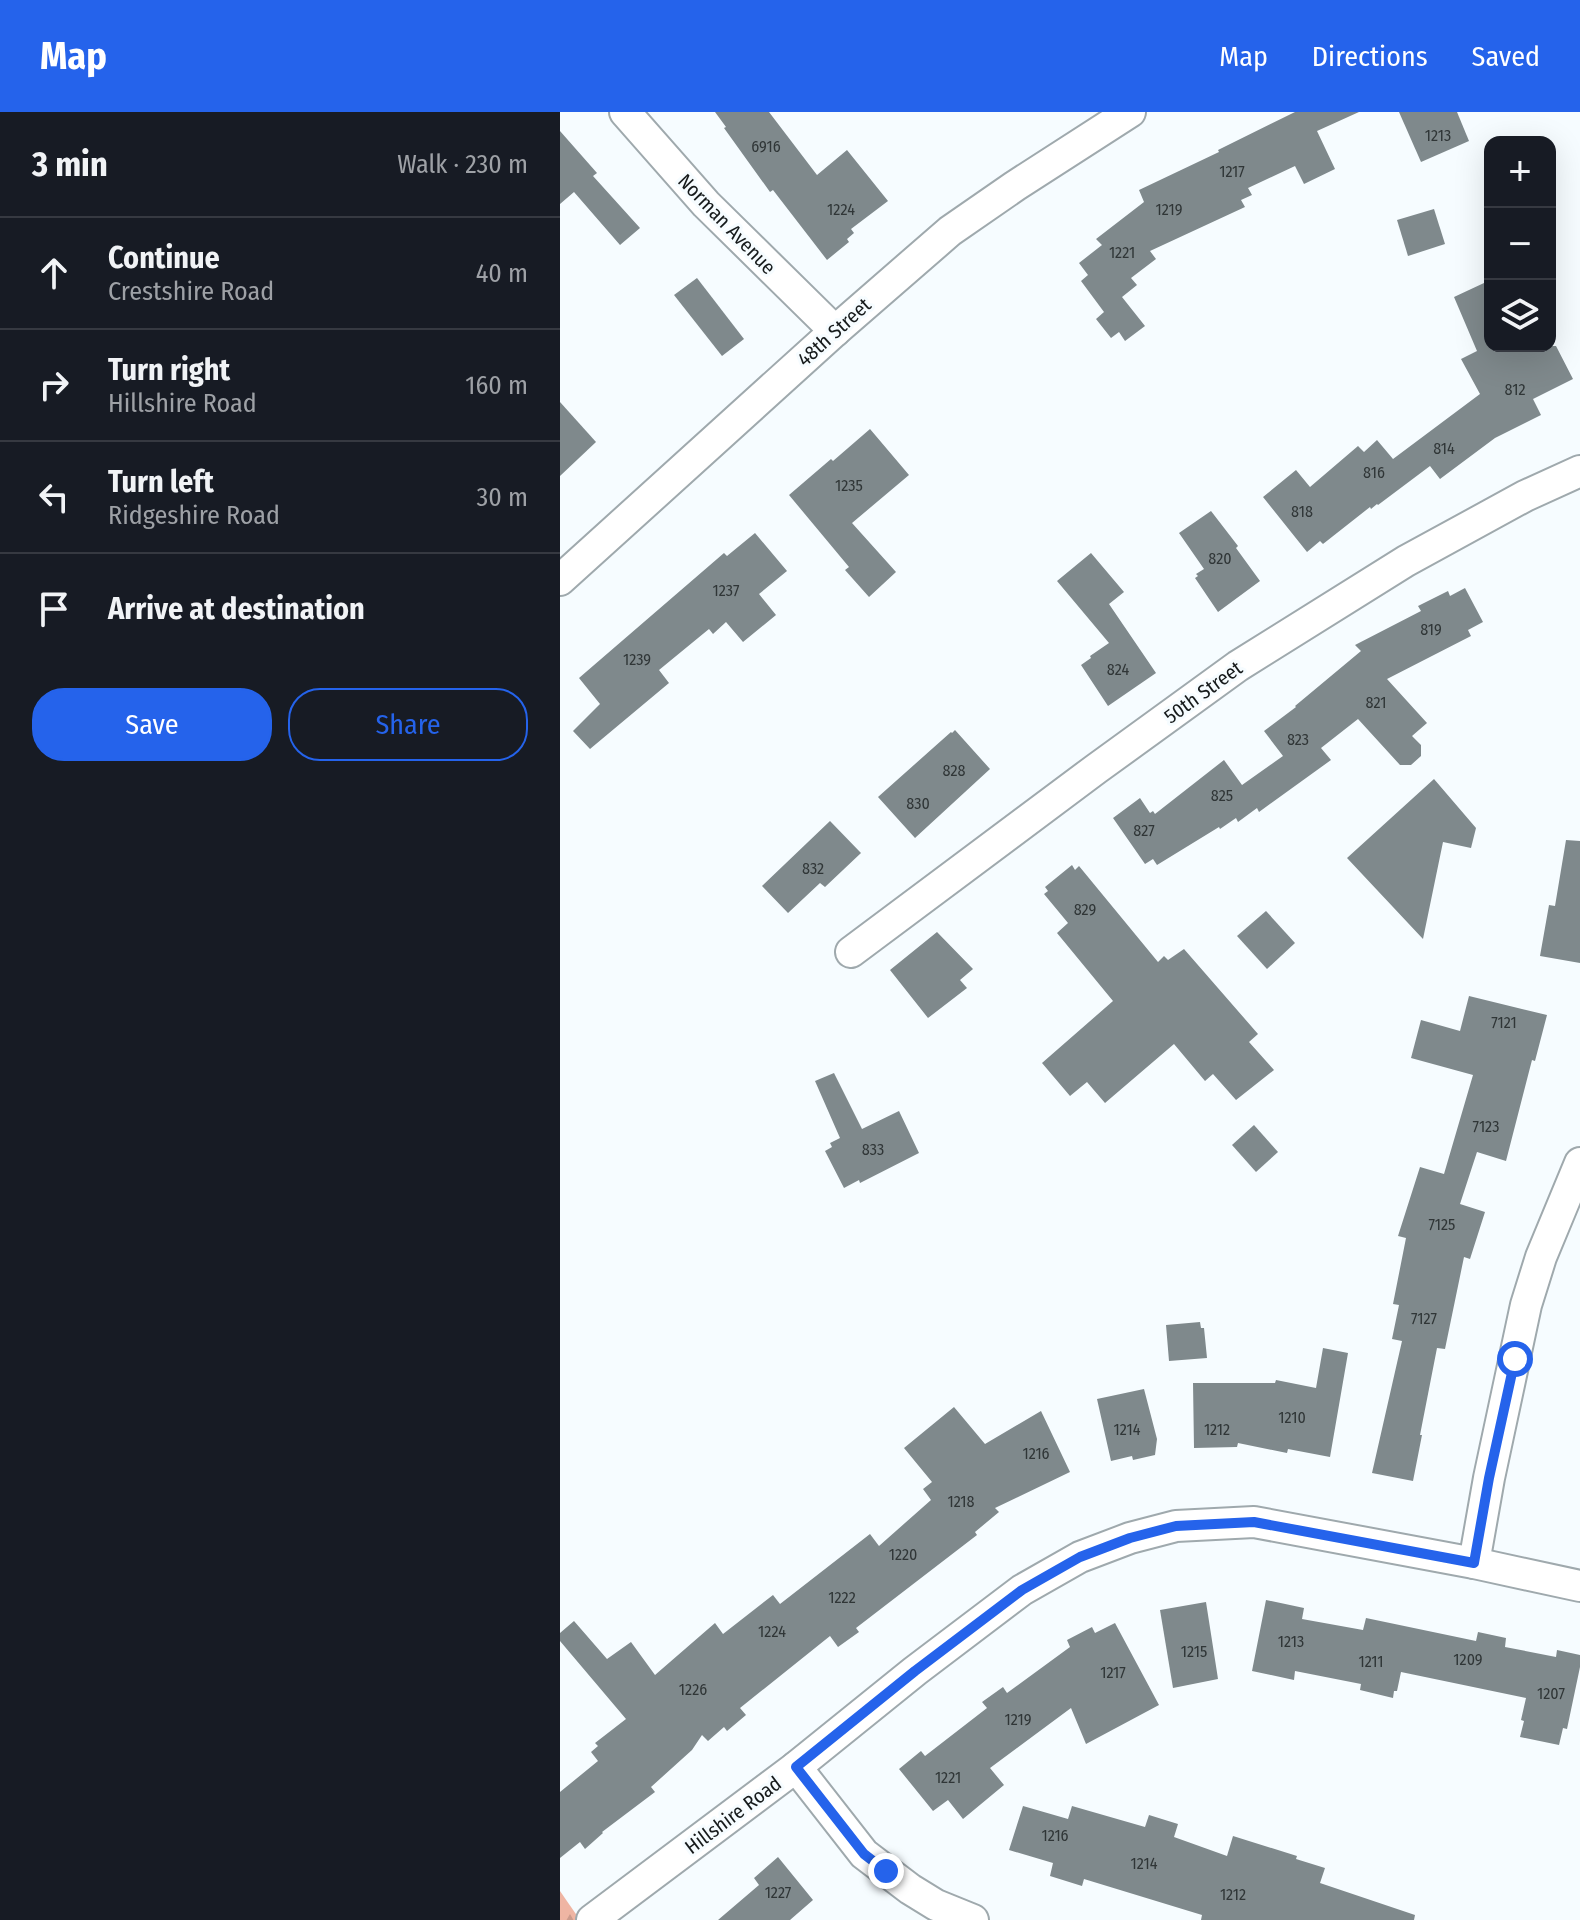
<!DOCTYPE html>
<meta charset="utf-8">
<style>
:root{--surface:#171b24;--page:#242831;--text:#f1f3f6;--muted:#9ea1a6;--line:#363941;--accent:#2563eb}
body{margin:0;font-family:"Fira Sans Condensed",sans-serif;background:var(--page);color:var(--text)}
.controls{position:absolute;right:24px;top:24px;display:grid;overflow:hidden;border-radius:16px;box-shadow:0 8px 32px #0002}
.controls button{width:72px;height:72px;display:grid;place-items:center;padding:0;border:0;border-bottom:2px solid var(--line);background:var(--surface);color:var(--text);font:40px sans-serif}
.stop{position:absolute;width:24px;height:24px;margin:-18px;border:6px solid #2563eb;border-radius:50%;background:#fff}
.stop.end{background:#2563eb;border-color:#fff;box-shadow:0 2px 8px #0008}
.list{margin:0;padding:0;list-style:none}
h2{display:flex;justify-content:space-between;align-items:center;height:104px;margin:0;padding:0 32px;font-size:34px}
h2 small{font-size:26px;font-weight:400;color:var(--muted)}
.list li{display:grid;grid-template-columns:52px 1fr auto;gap:24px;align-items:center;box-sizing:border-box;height:112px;padding:0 32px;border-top:2px solid var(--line)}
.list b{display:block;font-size:30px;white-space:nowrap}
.list p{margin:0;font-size:26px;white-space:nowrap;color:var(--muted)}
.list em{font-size:26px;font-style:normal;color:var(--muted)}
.actions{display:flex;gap:16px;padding:24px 32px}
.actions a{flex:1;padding:18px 0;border:2px solid var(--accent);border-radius:32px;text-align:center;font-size:28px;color:var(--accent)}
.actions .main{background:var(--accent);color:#fff}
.icon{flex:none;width:44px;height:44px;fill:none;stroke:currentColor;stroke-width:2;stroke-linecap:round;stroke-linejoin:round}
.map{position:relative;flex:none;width:1020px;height:1808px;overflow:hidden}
header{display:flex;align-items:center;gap:48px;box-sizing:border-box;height:112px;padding:0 40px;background:var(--accent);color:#fff}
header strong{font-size:38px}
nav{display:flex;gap:44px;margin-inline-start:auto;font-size:28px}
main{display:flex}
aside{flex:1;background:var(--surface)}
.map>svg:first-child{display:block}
</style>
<header>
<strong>Map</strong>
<nav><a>Map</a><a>Directions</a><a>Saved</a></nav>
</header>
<main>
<aside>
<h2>3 min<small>Walk · 230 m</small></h2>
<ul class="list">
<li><svg class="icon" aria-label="ahead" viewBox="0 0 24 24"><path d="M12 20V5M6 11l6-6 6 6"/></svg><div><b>Continue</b><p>Crestshire Road</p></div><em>40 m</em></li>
<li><svg class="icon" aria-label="right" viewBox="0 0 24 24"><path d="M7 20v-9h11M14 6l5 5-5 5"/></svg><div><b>Turn right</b><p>Hillshire Road</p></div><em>160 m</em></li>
<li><svg class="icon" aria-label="left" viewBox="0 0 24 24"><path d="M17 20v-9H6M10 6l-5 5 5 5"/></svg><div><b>Turn left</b><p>Ridgeshire Road</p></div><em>30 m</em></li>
<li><svg class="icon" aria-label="arrive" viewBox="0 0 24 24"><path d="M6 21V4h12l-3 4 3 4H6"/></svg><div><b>Arrive at destination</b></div></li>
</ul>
<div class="actions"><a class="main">Save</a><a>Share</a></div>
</aside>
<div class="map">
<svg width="1020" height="1808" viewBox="0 0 1020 1808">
<defs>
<pattern id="forest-firs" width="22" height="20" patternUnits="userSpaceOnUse" patternTransform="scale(2)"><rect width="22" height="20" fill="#efb5a3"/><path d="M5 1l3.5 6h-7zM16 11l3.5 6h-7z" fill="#cc9b8c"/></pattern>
</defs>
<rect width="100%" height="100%" fill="#f6fcff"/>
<polygon fill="url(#forest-firs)" points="0,1779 20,1808 0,1808"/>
<g fill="#7f898c">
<polygon points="155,0 209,0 257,63 287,38 328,89 291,117 294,121 287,127 289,130 267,148 213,78 210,80 164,16 166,15"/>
<polygon points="735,0 799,0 757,19 775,57 744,72 735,54 688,76 692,83 681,88 685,95 590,139 596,147 571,166 577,173 562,185 585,214 565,229 559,220 551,226 536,207 544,200 521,169 528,163 519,151 542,133 536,127 584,90 579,78 659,40 658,38"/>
<polygon points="839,0 897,0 909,29 861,50"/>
<polygon points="0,19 37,61 33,64 80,116 60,133 14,80 0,92"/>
<polygon points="874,97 885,132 848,144 837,108"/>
<polygon points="137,166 184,227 162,244 114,183"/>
<polygon points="924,171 930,186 930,234 996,234 1013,267 973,287 981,303 935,326 880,367 870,354 818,393 817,392 811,397 810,395 763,432 760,429 747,440 703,385 736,358 750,375 798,334 804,340 817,328 833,347 920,282 901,247 917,239 894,185"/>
<polygon points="0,290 36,330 0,364"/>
<polygon points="310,317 349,363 292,411 336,460 309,485 285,458 289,455 229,383 271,347 273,349"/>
<polygon points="651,399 678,434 676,436 700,469 658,500 635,466 638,464 636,462 644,457 619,421"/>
<polygon points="195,421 227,459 199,482 216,503 183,530 166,510 153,522 149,517 99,558 109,571 30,637 13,619 40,592 19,566 164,441 167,444"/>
<polygon points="531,441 564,480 549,492 596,561 548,594 521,553 531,546 530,544 549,531 497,469"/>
<polygon points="905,476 923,510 908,518 911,524 827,567 867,611 852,624 861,633 861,644 851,653 840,653 798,607 761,636 771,648 699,700 697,696 678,710 676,706 660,717 659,715 597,753 593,747 585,752 553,706 580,686 590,701 593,699 595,702 664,648 682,673 723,644 704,619 736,595 735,594 801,539 795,533 861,499 858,494 888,479 890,484"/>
<polygon points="395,618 430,657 355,726 318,685 391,620 392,621"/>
<polygon points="874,667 916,716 911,736 883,730 863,827 787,746"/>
<polygon points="270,709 301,741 265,775 260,771 228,801 202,774"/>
<polygon points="1006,728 1020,729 1020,851 980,844 989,793 995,794"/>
<polygon points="512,753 515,758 519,754 598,850 604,844 608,848 624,837 698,922 689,930 714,958 676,988 653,962 645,969 614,932 545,991 527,970 510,984 482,951 553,889 497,821 508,811 484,782 488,779 485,775"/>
<polygon points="706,799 735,831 707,857 677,824"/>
<polygon points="377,820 413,857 400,868 407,876 368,906 330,858"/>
<polygon points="909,884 987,903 975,949 972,948 946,1049 917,1040 900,1092 925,1100 910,1147 904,1145 885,1237 877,1236 860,1323 862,1323 853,1369 812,1361 842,1229 832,1227 839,1193 833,1192 846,1126 838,1124 860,1055 884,1062 913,963 851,946 861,908 900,919"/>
<polygon points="274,961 302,1017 339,999 359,1041 300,1071 299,1068 284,1076 265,1039 272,1035 270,1031 280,1026 255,969"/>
<polygon points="694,1013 718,1040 696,1060 672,1033"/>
<polygon points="640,1210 641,1216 644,1216 647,1246 609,1249 606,1213"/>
<polygon points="763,1236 788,1241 770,1345 728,1337 727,1341 678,1331 677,1335 634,1336 633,1271 715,1271 716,1268 756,1276"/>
<polygon points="584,1277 597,1327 595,1343 573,1348 572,1344 551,1349 537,1287"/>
<polygon points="394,1295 425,1332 481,1299 510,1360 435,1396 439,1400 415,1420 417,1423 296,1516 299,1520 278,1535 270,1524 180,1596 186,1603 167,1619 164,1615 148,1629 142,1623 132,1638 91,1675 95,1680 42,1720 43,1721 25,1737 20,1730 0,1746 0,1680 38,1649 31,1640 38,1634 35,1631 66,1607 0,1529 0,1521 14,1509 47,1547 71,1530 95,1563 155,1511 163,1522 213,1483 220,1492 310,1422 319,1434 371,1388 363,1377 372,1370 344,1336"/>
<polygon points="706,1488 744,1496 742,1507 803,1518 806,1506 916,1529 918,1520 946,1526 945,1535 996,1545 997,1538 1020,1543 1020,1555 1007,1617 1003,1616 999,1633 960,1625 964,1609 961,1608 966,1586 841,1560 837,1579 834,1579 833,1586 800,1578 801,1572 735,1559 734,1568 692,1559"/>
<polygon points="646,1490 658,1567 613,1576 600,1498"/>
<polygon points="555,1511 599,1593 526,1632 511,1596 430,1656 444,1673 403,1707 388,1688 373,1699 339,1657 361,1639 365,1644 427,1596 422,1590 443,1575 447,1581 510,1535 507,1528 532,1515 535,1521"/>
<polygon points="463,1694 508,1707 512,1694 585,1715 589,1703 618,1712 614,1725 667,1744 673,1724 737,1744 736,1747 765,1756 760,1771 855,1803 854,1808 641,1808 642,1803 524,1767 522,1774 490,1764 493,1751 449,1738"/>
<polygon points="218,1745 253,1788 230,1808 158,1808 199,1773 194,1766"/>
</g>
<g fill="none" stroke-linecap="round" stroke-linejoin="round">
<defs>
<g id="street">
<polyline points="65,0 146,92 275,219"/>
<polyline points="0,468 275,219 390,119 455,74 570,0"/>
<polyline points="291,840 536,657 678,554 846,449 965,384 1020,359"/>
<polyline points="914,1451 929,1366 966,1193 981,1145 1020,1051"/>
<polyline points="236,1655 304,1742 350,1777 376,1793 413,1808"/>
<polyline points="32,1808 236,1655 355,1559 462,1478 520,1445 570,1426 616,1414 694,1410 914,1451 1020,1474"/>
</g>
</defs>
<use href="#street" stroke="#9fa9ad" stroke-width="34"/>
<use href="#street" stroke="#fff" stroke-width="30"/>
</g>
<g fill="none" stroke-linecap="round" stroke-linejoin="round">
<polyline stroke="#2563eb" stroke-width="10" points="326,1759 304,1742 236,1655 355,1559 462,1478 520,1445 570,1426 616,1414 694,1410 914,1451 929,1366 955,1247"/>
</g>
<g text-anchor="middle" stroke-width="6" stroke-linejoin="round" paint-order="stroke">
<g font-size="16" fill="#303637">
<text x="878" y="29">1213</text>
<text x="206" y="40">6916</text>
<text x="672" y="65">1217</text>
<text x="281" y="103">1224</text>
<text x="609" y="103">1219</text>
<text x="562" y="146">1221</text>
<text x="955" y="283">812</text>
<text x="884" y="342">814</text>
<text x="814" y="366">816</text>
<text x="289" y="379">1235</text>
<text x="742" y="405">818</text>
<text x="660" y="452">820</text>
<text x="166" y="484">1237</text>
<text x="871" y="523">819</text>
<text x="77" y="553">1239</text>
<text x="558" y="563">824</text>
<text x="816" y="596">821</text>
<text x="738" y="633">823</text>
<text x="394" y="664">828</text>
<text x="662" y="689">825</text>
<text x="358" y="697">830</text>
<text x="584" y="724">827</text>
<text x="253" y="762">832</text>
<text x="525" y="803">829</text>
<text x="944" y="916">7121</text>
<text x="926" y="1020">7123</text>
<text x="313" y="1043">833</text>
<text x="882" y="1118">7125</text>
<text x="864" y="1212">7127</text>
<text x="732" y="1311">1210</text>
<text x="567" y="1323">1214</text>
<text x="657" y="1323">1212</text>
<text x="476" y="1347">1216</text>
<text x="401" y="1395">1218</text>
<text x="343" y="1448">1220</text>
<text x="282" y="1491">1222</text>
<text x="212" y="1525">1224</text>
<text x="731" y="1535">1213</text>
<text x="634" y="1545">1215</text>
<text x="908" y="1553">1209</text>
<text x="811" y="1555">1211</text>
<text x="553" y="1566">1217</text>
<text x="133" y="1583">1226</text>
<text x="991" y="1587">1207</text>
<text x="458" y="1613">1219</text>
<text x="388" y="1671">1221</text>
<text x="495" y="1729">1216</text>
<text x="584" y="1757">1214</text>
<text x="218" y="1786">1227</text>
<text x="673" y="1788">1212</text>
</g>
<g font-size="20" fill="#161a1b" stroke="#f6fcff">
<text transform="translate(167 112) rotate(46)" y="7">Norman Avenue</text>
<text transform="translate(274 220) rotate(-42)" y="7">48th Street</text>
<text transform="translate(643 580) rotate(-36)" y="7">50th Street</text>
<text transform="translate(173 1703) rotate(-37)" y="7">Hillshire Road</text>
</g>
</g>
</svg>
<div class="controls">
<button>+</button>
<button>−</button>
<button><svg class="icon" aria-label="layers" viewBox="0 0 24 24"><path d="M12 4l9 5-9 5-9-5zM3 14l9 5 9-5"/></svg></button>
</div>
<div class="stop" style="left:955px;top:1247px"></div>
<div class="stop end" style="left:326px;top:1759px"></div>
</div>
</main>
